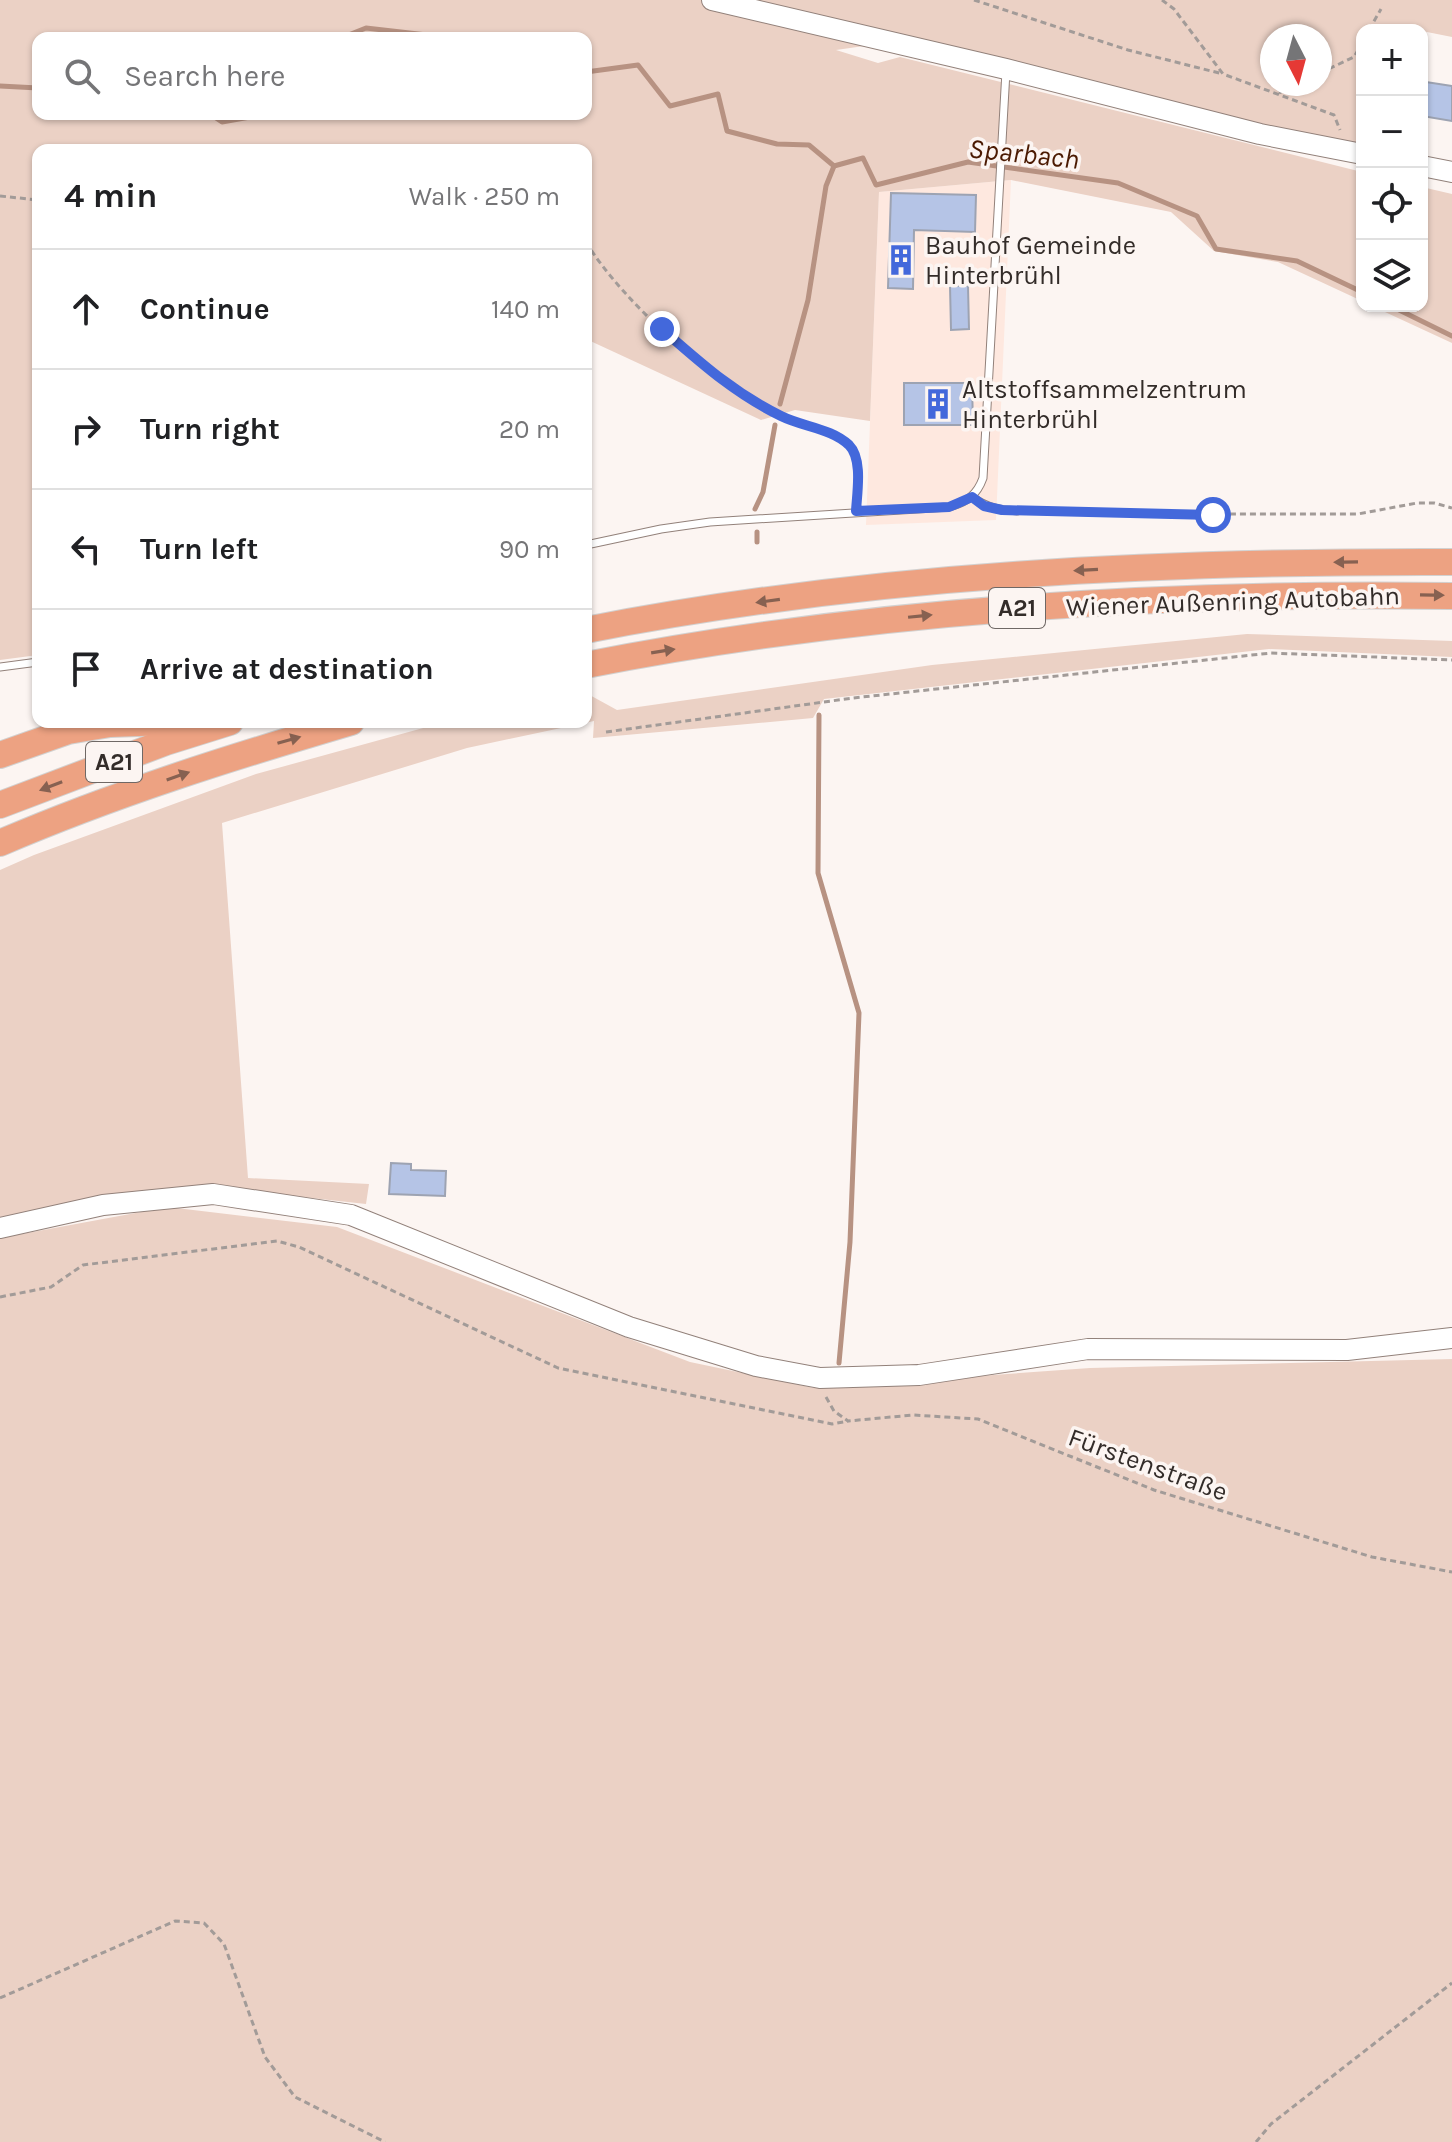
<!DOCTYPE html>
<meta charset="utf-8">
<style>
:root{--surface:#fff;--page:#f2f2f2;--text:#202124;--muted:#757577;--line:#e0e0e0}
body{margin:0;font-family:Karla,sans-serif;background:var(--page);color:var(--text)}
.controls{position:absolute;right:24px;top:24px;display:grid;overflow:hidden;border-radius:16px;box-shadow:0 2px 6px #0004}
.controls button{width:72px;height:72px;display:grid;place-items:center;padding:0;border:0;border-bottom:2px solid var(--line);background:var(--surface);color:var(--text);font:40px sans-serif}
.compass{position:absolute;left:1260px;top:24px;width:72px;height:72px;border-radius:50%;background:var(--surface);box-shadow:0 2px 6px #0004;rotate:174deg}
.stop{position:absolute;width:24px;height:24px;margin:-18px;border:6px solid #4368db;border-radius:50%;background:#fff}
.stop.end{background:#4368db;border-color:#fff;box-shadow:0 2px 8px #0008}
.list{margin:0;padding:0;list-style:none}
h2{display:flex;justify-content:space-between;align-items:center;height:104px;margin:0;padding:0 32px;font-size:34px}
h2 small{font-size:26px;font-weight:400;color:var(--muted)}
.list li{display:grid;grid-template-columns:52px 1fr auto;gap:24px;align-items:center;box-sizing:border-box;height:120px;padding:0 32px;border-top:2px solid var(--line)}
.list b{display:block;font-size:30px;white-space:nowrap}
.list em{font-size:26px;font-style:normal;color:var(--muted)}
.icon{flex:none;width:44px;height:44px;fill:none;stroke:currentColor;stroke-width:2;stroke-linecap:round;stroke-linejoin:round}
.map{position:relative;flex:none;width:1452px;height:2142px;overflow:hidden}
.search{position:absolute;background:var(--surface);box-shadow:0 2px 6px #0004;left:32px;top:32px;width:560px;height:88px;display:flex;align-items:center;gap:20px;box-sizing:border-box;padding:0 28px;border-radius:16px;color:var(--muted);font-size:30px}
.panel{position:absolute;background:var(--surface);box-shadow:0 2px 6px #0004;left:32px;top:144px;width:560px;height:584px;border-radius:16px}
.map>svg:first-child{display:block}
</style>
<div class="map">
<svg width="1452" height="2142" viewBox="0 0 1452 2142">
<rect width="100%" height="100%" fill="#fcf5f2"/>
<polygon fill="#fee8df" points="1011,180 996,520 866,525 879,192"/>
<g fill="#ebd1c5" fill-rule="evenodd">
<path d="M0,0H1452V37L1412,29L1362,30V144L1288,134L913,39L836,50L878,63L900,57L1362,172V301L1278,262L1214,251L1171,212L1011,180L879,192L870,421L795,410L761,420L586,339V150H38V655L0,660ZM1272,36H1320V84H1272ZM38,38H586V114H38Z"/>
<polygon points="1422,187 1452,194 1452,343 1372,306 1422,306"/>
<polygon points="1247,634 1452,641 1452,657 1269,649 824,699 813,718 593,738 594,721 467,748 222,823 248,1178 369,1184 366,1204 212,1187 141,1191 0,1217 0,870 34,855 256,774 445,722 586,722 586,693 617,710 932,665"/>
<polygon points="168,1207 337,1227 690,1362 814,1388 1090,1368 1452,1359 1452,2142 0,2142 0,1238"/>
</g>
<g fill="none" stroke-linecap="round" stroke-linejoin="round">
<g stroke="#b79282" stroke-width="5">
<polyline points="341,38 366,28 453,38"/>
<polyline points="586,72 638,65 670,106 718,94 727,131 777,144 809,145 834,166 863,158 876,185 968,162 1118,183 1197,216 1216,249 1297,261 1362,292"/>
<polyline points="0,86 38,88"/>
<polyline points="210,114 222,122 250,117 251,114"/>
<polyline points="1391,306 1452,336"/>
<polyline points="780,404 808,300 826,186 834,166"/>
<polyline points="755,509 763,492 775,425"/>
<polyline points="757,532 757,542"/>
<polyline points="819,715 818,873 859,1013 850,1242 839,1363"/>
</g>
</g>
<g fill="#b5c4e6" stroke="#9da3b2" stroke-width="2">
<polygon points="1426,82 1452,86 1452,121 1422,116"/>
<polygon points="891,193 976,195 975,232 914,230 913,289 888,288"/>
<polygon points="950,286 968,286 969,329 951,330"/>
<polygon points="904,383 972,383 973,425 904,425"/>
<polygon points="391,1163 411,1164 411,1170 446,1171 445,1196 389,1194"/>
</g>
<g fill="none" stroke-linecap="round" stroke-linejoin="round">
<defs>
<g id="lane">
<path d="M972,497C987,508 1000,510 1018,511"/>
<path d="M586,545L661,529L710,522L949,507C967,502 977,495 983,478L1006,71"/>
<polyline points="0,667 38,662"/>
</g>
<g id="secondary">
<polyline points="712,0 1006,69 1260,134 1362,154"/>
<polyline points="1422,166 1452,172"/>
<polyline points="0,1228 103,1205 213,1194 351,1215 629,1327 756,1366 820,1378 919,1375 1088,1349 1347,1350 1452,1338"/>
</g>
<g id="highway">
<path d="M586,630C871,574 1162,561 1452,562"/>
<path d="M586,665C871,609 1162,592 1452,596"/>
<polyline points="0,755 68,731 110,724 168,722"/>
<polyline points="0,805 166,742 230,722"/>
<path d="M0,843C114,794 232,757 351,722"/>
</g>
</defs>
<use href="#lane" stroke="#92817a" stroke-width="9"/>
<use href="#secondary" stroke="#92817a" stroke-width="22"/>
<use href="#highway" stroke="#d2d1d0" stroke-width="28"/>
<g stroke="#a29b98" stroke-width="3" stroke-dasharray="6 4" stroke-linecap="butt">
<polyline points="974,0 1128,50 1223,74"/>
<polyline points="1162,0 1174,9 1223,74 1334,115 1340,130"/>
<polyline points="1369,30 1381,9"/>
<polyline points="1320,73 1354,57 1362,43"/>
<polyline points="1279,93 1297,84"/>
<polyline points="0,196 38,200"/>
<path d="M586,242C623,303 717,386 782,417C803,427 833,428 850,446C861,458 857,484 857,499"/>
<polyline points="1030,511 1105,514 1358,514 1417,503 1434,503 1452,508"/>
<polyline points="606,732 853,698 1271,653 1452,660"/>
<polyline points="0,1297 51,1287 83,1265 277,1241 299,1247 558,1368 832,1424 848,1421"/>
<polyline points="826,1397 834,1411 848,1421 913,1415 978,1419 1154,1490 1372,1557 1452,1572"/>
<polyline points="0,1998 175,1921 204,1923 224,1944 265,2057 295,2097 385,2142"/>
<polyline points="1256,2142 1271,2124 1452,1983"/>
</g>
<use href="#lane" stroke="#fff" stroke-width="7"/>
<use href="#secondary" stroke="#fff" stroke-width="20"/>
<use href="#highway" stroke="#eda282" stroke-width="26"/>
</g>
<defs><path id="oneway-solid" d="M-6-.8H1V-3.2L6.5 0L1 3.2V.8H-6Z" transform="scale(2)"/></defs>
<g fill="#876151">
<use href="#oneway-solid" transform="translate(1346 562) rotate(179)"/>
<use href="#oneway-solid" transform="translate(1086 570) rotate(177)"/>
<use href="#oneway-solid" transform="translate(1432 595) rotate(1)"/>
<use href="#oneway-solid" transform="translate(768 601) rotate(172)"/>
<use href="#oneway-solid" transform="translate(920 616) rotate(-6)"/>
<use href="#oneway-solid" transform="translate(663 651) rotate(-9)"/>
<use href="#oneway-solid" transform="translate(289 740) rotate(-16)"/>
<use href="#oneway-solid" transform="translate(178 776) rotate(-19)"/>
<use href="#oneway-solid" transform="translate(51 786) rotate(159)"/>
</g>
<g fill="none" stroke-linecap="round" stroke-linejoin="round">
<path stroke="#4368db" stroke-width="10" d="M662,329C701,363 734,393 781,416C803,427 831,428 849,445C863,459 857,493 856,511L949,507L972,497L984,506L1002,510L1213,515"/>
</g>
<defs>
<symbol id="building-bare" viewBox="-9 -9 18 18"><path d="M-4-6H4V6H1V3H-1V6H-4ZM-2.5-4.3h1.7v1.8h-1.7ZM.8-4.3h1.7v1.8H.8ZM-2.5-1h1.7V.8h-1.7ZM.8-1h1.7V.8H.8Z" fill="#4368db" stroke="#fcf5f2" stroke-width="2.5" paint-order="stroke"/></symbol>
</defs>
<g fill-rule="evenodd">
<use href="#building-bare" x="879" y="238" width="44" height="44"/>
<use href="#building-bare" x="916" y="382" width="44" height="44"/>
</g>
<g text-anchor="middle" stroke-width="7" stroke-linejoin="round" paint-order="stroke">
<g fill="#fcf5f2" stroke="#6f6865" stroke-width="2">
<rect x="989" y="588" width="56" height="40" rx="6"/>
<rect x="86" y="742" width="56" height="40" rx="6"/>
</g>
<g font-size="24" font-weight="bold" fill="#332c29">
<text x="1017" y="616">A21</text>
<text x="114" y="770">A21</text>
</g>
<g font-size="26" fill="#332c29" stroke="#fcf5f2" text-anchor="start">
<text x="925" y="254">Bauhof Gemeinde<tspan x="925" dy="30">Hinterbrühl</tspan></text>
<text x="962" y="398">Altstoffsammelzentrum<tspan x="962" dy="30">Hinterbrühl</tspan></text>
</g>
<g font-size="26" fill="#332c29" stroke="#fcf5f2">
<text transform="translate(1233 601) rotate(-2)" y="9">Wiener Außenring Autobahn</text>
<text transform="translate(1148 1464) rotate(20)" y="9">Fürstenstraße</text>
</g>
<g font-size="28" font-style="italic" fill="#4b1a02" stroke="#fcf5f2">
<text transform="translate(1024 153) rotate(6)" y="10">Sparbach</text>
</g>
</g>
</svg>
<div class="controls">
<button>+</button>
<button>−</button>
<button><svg class="icon" aria-label="locate" viewBox="0 0 24 24"><circle cx="12" cy="12" r="6"/><path d="M12 2v4M12 18v4M2 12h4M18 12h4"/></svg></button>
<button><svg class="icon" aria-label="layers" viewBox="0 0 24 24"><path d="M12 4l9 5-9 5-9-5zM3 14l9 5 9-5"/></svg></button>
</div>
<svg class="compass" viewBox="-18 -18 36 36"><path d="M0-13l5 13h-10z" fill="#e53935"/><path d="M0 13l5-13h-10z" fill="#757577"/></svg>
<div class="stop" style="left:1213px;top:515px"></div>
<div class="stop end" style="left:662px;top:329px"></div>
<div class="search"><svg class="icon" aria-label="search" viewBox="0 0 24 24"><circle cx="10" cy="10" r="6"/><path d="M15 15l6 6"/></svg>Search here</div>
<section class="panel">
<h2>4 min<small>Walk · 250 m</small></h2>
<ul class="list">
<li><svg class="icon" aria-label="ahead" viewBox="0 0 24 24"><path d="M12 20V5M6 11l6-6 6 6"/></svg><div><b>Continue</b></div><em>140 m</em></li>
<li><svg class="icon" aria-label="right" viewBox="0 0 24 24"><path d="M7 20v-9h11M14 6l5 5-5 5"/></svg><div><b>Turn right</b></div><em>20 m</em></li>
<li><svg class="icon" aria-label="left" viewBox="0 0 24 24"><path d="M17 20v-9H6M10 6l-5 5 5 5"/></svg><div><b>Turn left</b></div><em>90 m</em></li>
<li><svg class="icon" aria-label="arrive" viewBox="0 0 24 24"><path d="M6 21V4h12l-3 4 3 4H6"/></svg><div><b>Arrive at destination</b></div></li>
</ul>
</section>
</div>
